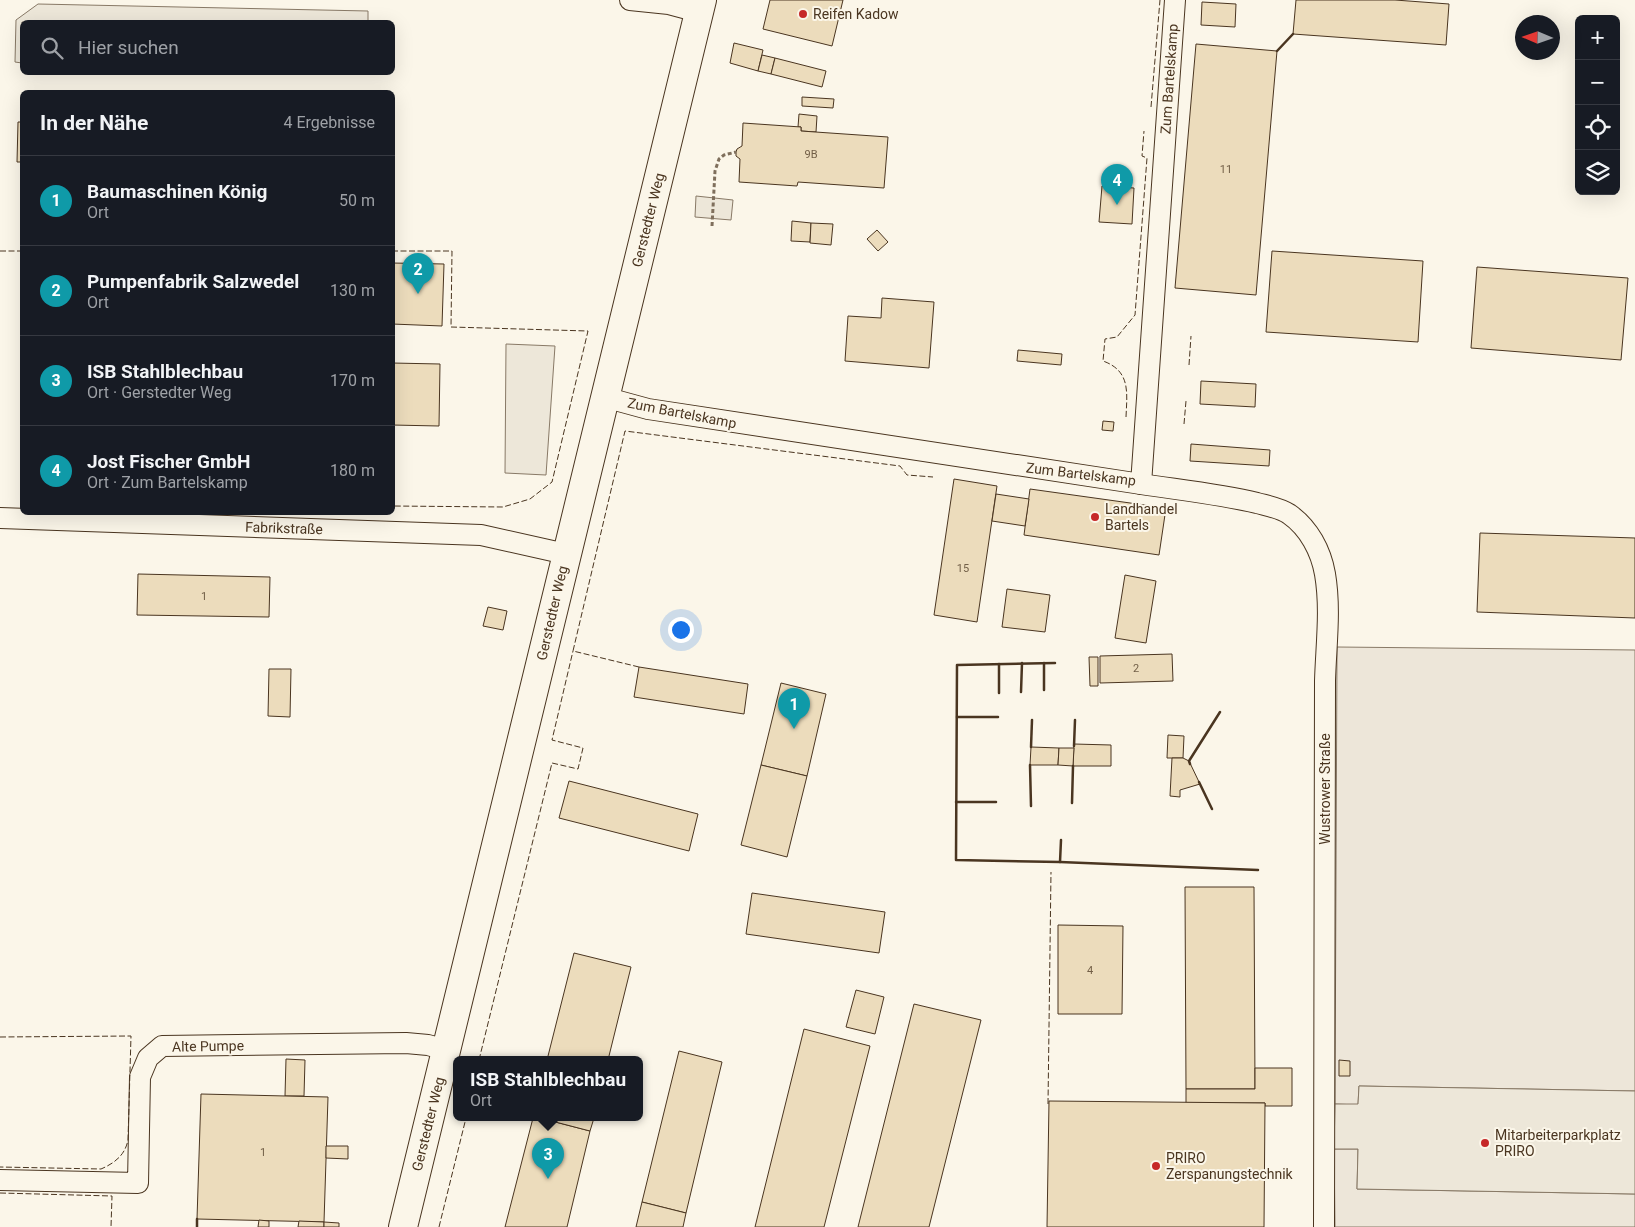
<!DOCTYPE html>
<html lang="de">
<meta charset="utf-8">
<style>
:root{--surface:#171b24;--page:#20242c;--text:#f1f3f6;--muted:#9ea1a6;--line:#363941;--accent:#c62828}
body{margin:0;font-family:Roboto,sans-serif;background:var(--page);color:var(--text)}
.controls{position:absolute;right:15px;top:15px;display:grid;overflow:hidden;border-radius:8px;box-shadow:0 5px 20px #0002}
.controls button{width:45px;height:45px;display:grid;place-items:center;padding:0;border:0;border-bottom:1px solid var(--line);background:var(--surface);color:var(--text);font:25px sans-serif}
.compass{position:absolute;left:1515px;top:15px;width:45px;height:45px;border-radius:50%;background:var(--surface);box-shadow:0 5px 20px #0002;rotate:272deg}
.you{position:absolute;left:680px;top:629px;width:18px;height:18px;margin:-12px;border:4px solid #fff;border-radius:50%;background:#1a73e8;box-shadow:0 0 0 8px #1a73e833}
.badge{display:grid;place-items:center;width:32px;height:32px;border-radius:50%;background:var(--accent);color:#fff;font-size:16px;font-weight:700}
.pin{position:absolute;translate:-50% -41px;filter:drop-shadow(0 1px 2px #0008)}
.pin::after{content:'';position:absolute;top:26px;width:18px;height:15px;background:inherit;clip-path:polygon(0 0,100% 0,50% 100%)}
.popup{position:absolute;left:453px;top:1056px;width:190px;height:65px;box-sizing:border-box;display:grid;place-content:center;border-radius:8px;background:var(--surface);filter:drop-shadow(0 1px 4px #0005);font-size:16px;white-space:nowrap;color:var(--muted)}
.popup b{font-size:19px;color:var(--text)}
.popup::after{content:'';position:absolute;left:50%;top:100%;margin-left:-10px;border:10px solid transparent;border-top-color:var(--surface)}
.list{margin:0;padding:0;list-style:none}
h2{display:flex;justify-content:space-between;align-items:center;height:65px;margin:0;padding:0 20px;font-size:21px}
h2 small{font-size:16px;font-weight:400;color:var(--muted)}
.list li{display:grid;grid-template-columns:32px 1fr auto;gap:15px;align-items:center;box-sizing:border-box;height:90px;padding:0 20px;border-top:1px solid var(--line)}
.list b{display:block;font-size:19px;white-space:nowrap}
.list p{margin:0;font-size:16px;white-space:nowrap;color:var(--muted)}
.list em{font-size:16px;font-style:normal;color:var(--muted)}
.icon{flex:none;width:28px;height:28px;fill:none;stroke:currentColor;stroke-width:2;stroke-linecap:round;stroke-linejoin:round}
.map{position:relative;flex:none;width:1635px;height:1227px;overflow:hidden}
.search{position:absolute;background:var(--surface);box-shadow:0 5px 20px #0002;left:20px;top:20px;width:375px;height:55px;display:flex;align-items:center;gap:12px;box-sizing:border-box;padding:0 18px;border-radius:8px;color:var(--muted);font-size:19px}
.panel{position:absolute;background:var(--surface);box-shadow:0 5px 20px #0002;left:20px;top:90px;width:375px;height:425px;border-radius:8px}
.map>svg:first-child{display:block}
</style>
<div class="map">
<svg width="1635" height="1227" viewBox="0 0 1635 1227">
<rect width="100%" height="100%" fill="#fbf6e9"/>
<g fill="#ede6d9" stroke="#887966">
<polygon points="1337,647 1635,650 1635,1091 1359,1086 1358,1105 1335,1104"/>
<polygon points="1334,1149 1358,1149 1357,1189 1635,1194 1635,1227 1335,1227"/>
</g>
<g fill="#ede7d9" stroke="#887966">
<polygon points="38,4 368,11 368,22 22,22 22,63 15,62 16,20"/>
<polygon points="696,196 733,200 731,220 695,217"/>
<polygon points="506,344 555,346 546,475 505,473"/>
<polygon points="1359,1086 1635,1091 1635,1194 1357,1189 1358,1149 1334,1149 1335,1104 1358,1104"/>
</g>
<g fill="#ecdcbc" stroke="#4a3520">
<polygon points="770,0 843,0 832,46 763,29"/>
<polygon points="1296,0 1395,0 1449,4 1446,45 1293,34"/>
<polygon points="1202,2 1236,4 1235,27 1201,25"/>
<polygon points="734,43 763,50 758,71 730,63"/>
<polygon points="1196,44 1277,51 1256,295 1175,288"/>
<polygon points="762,55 775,58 771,74 758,71"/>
<polygon points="775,58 826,71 822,87 771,74"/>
<polygon points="802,97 834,99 833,108 802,106"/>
<polygon points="799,114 817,116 816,132 801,131 801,127 798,127"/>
<polygon points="18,122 22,122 22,162 17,162"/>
<polygon points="743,123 801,127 801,131 888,137 884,188 798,182 797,186 739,182 740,159 736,156 736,152 737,149 742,146"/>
<polygon points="1102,186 1134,188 1132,224 1099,222"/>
<polygon points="792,221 811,223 810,242 791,241"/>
<polygon points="811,223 833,224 831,245 810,243"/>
<polygon points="877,230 888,242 878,251 867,239"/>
<polygon points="1272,251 1423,261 1418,342 1266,332"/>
<polygon points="392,263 444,264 442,326 392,324"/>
<polygon points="1477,267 1628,278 1621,360 1471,348"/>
<polygon points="882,298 934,302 929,368 845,361 848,316 881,318"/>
<polygon points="1018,350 1062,354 1061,365 1017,361"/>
<polygon points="392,363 440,364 439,426 392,425"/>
<polygon points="1201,381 1256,384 1255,407 1200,404"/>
<polygon points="1103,421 1114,422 1113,431 1102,430"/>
<polygon points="1191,444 1270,450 1269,466 1190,461"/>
<polygon points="954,479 997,486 977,622 934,615"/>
<polygon points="1030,489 1166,508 1159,555 1024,535"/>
<polygon points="996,494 1029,499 1025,526 992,521"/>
<polygon points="1480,533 1635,538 1635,618 1477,612"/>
<polygon points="138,574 270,577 269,617 137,615"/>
<polygon points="1125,575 1156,581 1146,643 1115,638"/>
<polygon points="1007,589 1050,595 1045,632 1002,627"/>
<polygon points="488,607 507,611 503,630 483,626"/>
<polygon points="1172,654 1173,681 1100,683 1100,656"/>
<polygon points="1089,657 1098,657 1098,686 1090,686"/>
<polygon points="639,667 748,684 744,714 634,697"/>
<polygon points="269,669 291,669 290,717 268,716"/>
<polygon points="781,683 826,694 807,776 761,765"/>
<polygon points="1168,735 1184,736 1183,758 1167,758"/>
<polygon points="1074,744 1111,745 1111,766 1073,766"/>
<polygon points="1031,747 1059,748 1058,765 1030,765"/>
<polygon points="1059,748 1074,748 1073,766 1058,765"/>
<polygon points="1172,758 1183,758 1189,761 1200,784 1180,790 1180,797 1170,796"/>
<polygon points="761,765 807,776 787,857 741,845"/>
<polygon points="569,781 698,814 689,851 559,818"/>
<polygon points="1185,887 1254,887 1255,1089 1186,1089"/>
<polygon points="752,893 885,912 879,953 746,934"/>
<polygon points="1058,925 1123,926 1122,1014 1058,1014"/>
<polygon points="574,953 631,967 608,1060 547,1060"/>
<polygon points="856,990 884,997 875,1034 846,1027"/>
<polygon points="914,1004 981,1020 929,1227 858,1227"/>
<polygon points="804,1029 870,1046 824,1227 755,1227"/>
<polygon points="679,1051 722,1062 686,1213 642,1202"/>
<polygon points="286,1059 305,1060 304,1096 285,1096"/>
<polygon points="1339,1060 1350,1061 1350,1076 1339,1076"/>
<polygon points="1255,1068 1292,1068 1292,1106 1265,1106 1265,1103 1186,1103 1186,1089 1255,1089"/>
<polygon points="201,1094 328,1097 324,1222 197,1219"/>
<polygon points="1049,1101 1265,1103 1264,1227 1047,1227"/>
<polygon points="533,1118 540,1118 590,1131 567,1227 505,1227"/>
<polygon points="540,1118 594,1118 590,1131"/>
<polygon points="326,1146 348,1146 348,1159 326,1158"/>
<polygon points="642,1202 686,1213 683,1227 636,1227"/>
<polygon points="259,1220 269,1221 269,1227 258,1227"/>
<polygon points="299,1221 324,1222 324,1227 298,1227"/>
<polygon points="324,1222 339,1223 339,1227 324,1227"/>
</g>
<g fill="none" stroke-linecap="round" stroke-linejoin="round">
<defs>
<g id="street">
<polyline points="630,0 669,4 699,12"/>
<polyline points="604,397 648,409 1141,484 1175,0"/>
<path d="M1141,484C1180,490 1219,494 1257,503C1268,506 1280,508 1289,514C1309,528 1321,551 1325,574C1331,609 1326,646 1325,681L1324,1227"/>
<polyline points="0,518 481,535 566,554"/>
<polyline points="0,1180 138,1183 140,1077 148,1058 162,1046 406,1043 428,1045 446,1050"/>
</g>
<polyline id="secondary" points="403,1227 702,0"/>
</defs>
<use href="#street" stroke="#4a3520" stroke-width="22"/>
<use href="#secondary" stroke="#4a3520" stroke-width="30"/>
<polyline stroke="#7f6f5c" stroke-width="3" stroke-dasharray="4 2.5" stroke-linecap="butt" points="712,226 715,171 719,159 724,155 736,152"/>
<use href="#street" stroke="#fbf6e9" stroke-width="20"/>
<use href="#secondary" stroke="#fbf6e9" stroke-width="28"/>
<g stroke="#4a3520" stroke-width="1" stroke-dasharray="6 2.5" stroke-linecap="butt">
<polyline points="1151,107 1160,0"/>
<polyline points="0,251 22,251"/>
<polyline points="392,251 452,251 451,327 588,331 552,482 530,499 503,507 392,506"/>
<polyline points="1189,365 1191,336"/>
<path d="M1126,417C1127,393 1131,371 1103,361L1105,339L1117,337L1135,315L1147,158L1142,156L1144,131"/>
<polyline points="1184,424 1186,401"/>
<polyline points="639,667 573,651 625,431 900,466 907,475 933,477"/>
<path d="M0,1037L131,1036L128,1140C125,1155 115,1163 101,1169L0,1167"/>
<polyline points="479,1060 552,763 578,769 583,748 552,740 573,651"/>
<polyline points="1048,1104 1051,872"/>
<polyline points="0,1193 112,1196 111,1227"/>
<polyline points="439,1227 466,1118"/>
</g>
<g stroke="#4a3520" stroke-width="2.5">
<polyline points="1277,51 1293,34"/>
<polyline points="1044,663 1044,690"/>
<polyline points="1055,663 957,665 956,860 1060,862 1258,870"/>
<polyline points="1021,692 1022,663"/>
<polyline points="999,693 999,664"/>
<polyline points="957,717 998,717"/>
<polyline points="1074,746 1075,720"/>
<polyline points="1031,747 1032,720"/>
<polyline points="1190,764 1189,761 1220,712"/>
<polyline points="1030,765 1031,806"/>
<polyline points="1199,782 1212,809"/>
<polyline points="956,802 996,802"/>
<polyline points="1072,803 1073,766"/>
<polyline points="1060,862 1061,840"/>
<polyline points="197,1227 197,1219"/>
</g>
</g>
<g fill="#c62828" stroke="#fbf6e9" stroke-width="2">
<circle cx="803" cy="14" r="5"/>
<circle cx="1095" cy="517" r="5"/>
<circle cx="1485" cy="1143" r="5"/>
<circle cx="1156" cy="1166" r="5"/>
</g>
<g text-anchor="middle" stroke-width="4" stroke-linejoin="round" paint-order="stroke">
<g font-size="11" fill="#725f47">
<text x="811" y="158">9B</text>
<text x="1226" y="173">11</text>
<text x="963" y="572">15</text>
<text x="204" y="600">1</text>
<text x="1136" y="672">2</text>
<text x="1090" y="974">4</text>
<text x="263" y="1156">1</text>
</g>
<g font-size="14" fill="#4a3520" stroke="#fbf6e9" text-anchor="start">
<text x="813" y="19">Reifen Kadow</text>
<text x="1105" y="514">Landhandel<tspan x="1105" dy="16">Bartels</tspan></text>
<text x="1495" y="1140">Mitarbeiterparkplatz<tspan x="1495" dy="16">PRIRO</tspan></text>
<text x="1166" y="1163">PRIRO<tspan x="1166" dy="16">Zerspanungstechnik</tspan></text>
</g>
<g font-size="14" fill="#4a3520" stroke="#fbf6e9">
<text transform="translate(1169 79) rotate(-86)" y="5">Zum Bartelskamp</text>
<text transform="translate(648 220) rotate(-76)" y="5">Gerstedter Weg</text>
<text transform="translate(682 413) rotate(11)" y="5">Zum Bartelskamp</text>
<text transform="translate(1081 474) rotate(7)" y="5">Zum Bartelskamp</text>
<text transform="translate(284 528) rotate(2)" y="5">Fabrikstraße</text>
<text transform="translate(552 613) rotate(-77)" y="5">Gerstedter Weg</text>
<text transform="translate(1325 789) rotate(-90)" y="5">Wustrower Straße</text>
<text transform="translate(208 1046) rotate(-1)" y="5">Alte Pumpe</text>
<text transform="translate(428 1124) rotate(-76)" y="5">Gerstedter Weg</text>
</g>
</g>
</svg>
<div class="controls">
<button>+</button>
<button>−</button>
<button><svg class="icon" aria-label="locate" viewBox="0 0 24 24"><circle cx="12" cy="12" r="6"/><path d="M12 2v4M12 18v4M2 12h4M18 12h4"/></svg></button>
<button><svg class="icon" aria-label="layers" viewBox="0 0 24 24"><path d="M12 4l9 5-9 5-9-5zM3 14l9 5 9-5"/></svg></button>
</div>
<svg class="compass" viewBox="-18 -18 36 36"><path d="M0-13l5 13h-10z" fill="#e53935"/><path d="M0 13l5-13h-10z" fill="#9ea1a6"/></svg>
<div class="you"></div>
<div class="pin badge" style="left:794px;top:729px;background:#0f9aa8">1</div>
<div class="pin badge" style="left:418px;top:294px;background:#0f9aa8">2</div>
<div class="pin badge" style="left:548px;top:1179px;background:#0f9aa8">3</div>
<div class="popup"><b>ISB Stahlblechbau</b>Ort</div>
<div class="pin badge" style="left:1117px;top:205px;background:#0f9aa8">4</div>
<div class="search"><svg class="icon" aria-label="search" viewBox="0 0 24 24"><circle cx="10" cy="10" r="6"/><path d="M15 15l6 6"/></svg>Hier suchen</div>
<section class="panel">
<h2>In der Nähe<small>4 Ergebnisse</small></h2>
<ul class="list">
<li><span class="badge" style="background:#0f9aa8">1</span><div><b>Baumaschinen König</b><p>Ort</p></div><em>50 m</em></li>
<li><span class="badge" style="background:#0f9aa8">2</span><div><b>Pumpenfabrik Salzwedel</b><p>Ort</p></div><em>130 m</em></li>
<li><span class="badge" style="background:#0f9aa8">3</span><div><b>ISB Stahlblechbau</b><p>Ort · Gerstedter Weg</p></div><em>170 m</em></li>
<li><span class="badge" style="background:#0f9aa8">4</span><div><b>Jost Fischer GmbH</b><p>Ort · Zum Bartelskamp</p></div><em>180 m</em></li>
</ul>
</section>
</div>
